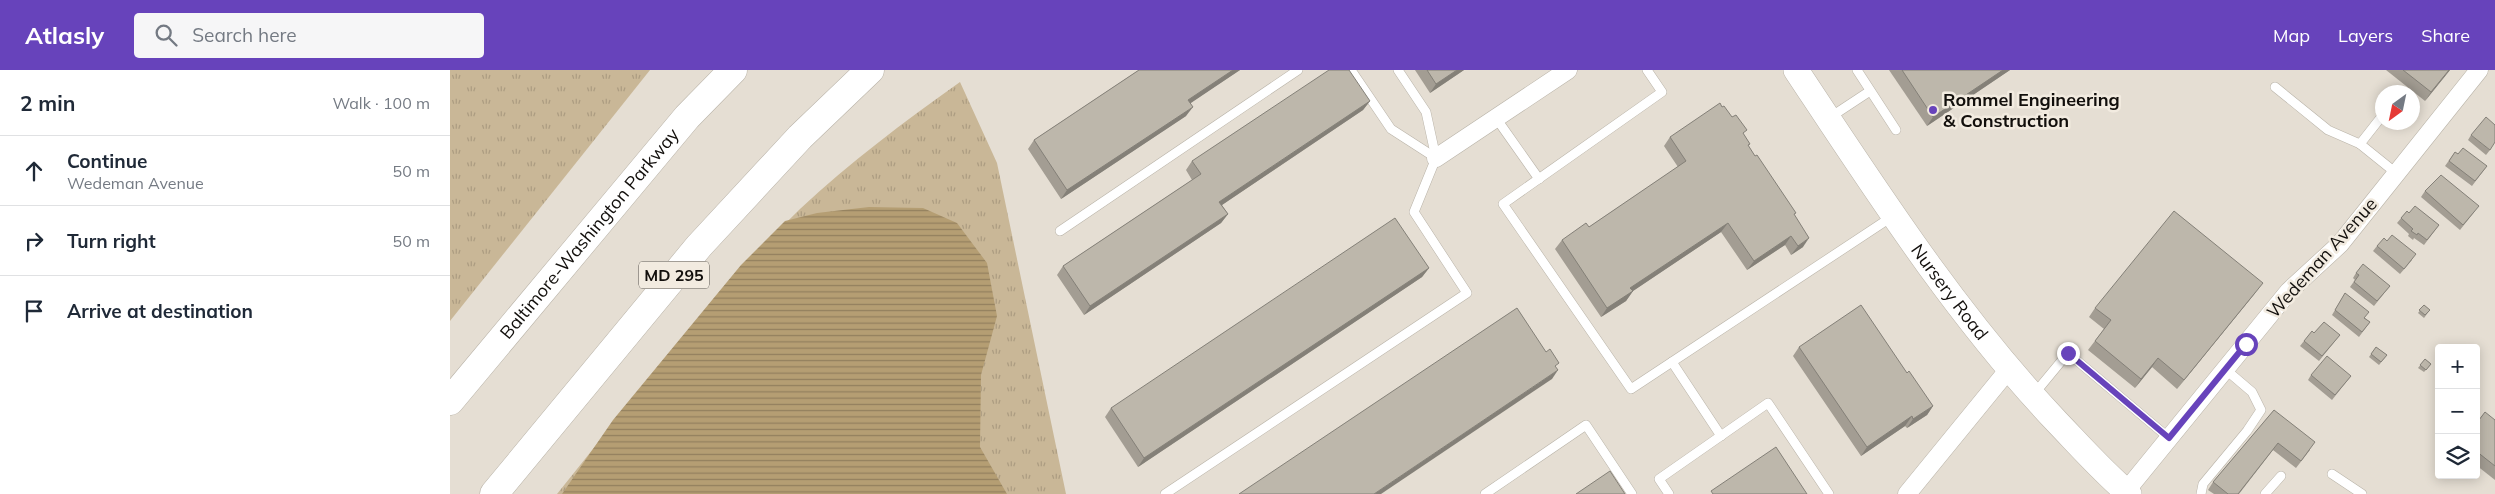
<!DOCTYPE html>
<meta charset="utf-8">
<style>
:root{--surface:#fff;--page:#f6f6f7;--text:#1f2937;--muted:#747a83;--line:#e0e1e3;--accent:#6743bb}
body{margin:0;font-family:Mulish,sans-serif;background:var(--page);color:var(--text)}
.controls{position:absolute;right:15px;bottom:15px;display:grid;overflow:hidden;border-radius:5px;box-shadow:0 2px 12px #0003}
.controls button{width:45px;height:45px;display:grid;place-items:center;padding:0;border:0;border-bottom:1px solid var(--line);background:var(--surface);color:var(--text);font:25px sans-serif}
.compass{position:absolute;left:1925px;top:15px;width:45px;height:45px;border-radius:50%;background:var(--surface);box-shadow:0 2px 12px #0003;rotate:213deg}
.stop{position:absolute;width:15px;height:15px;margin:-11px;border:4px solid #6743bb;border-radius:50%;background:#fff}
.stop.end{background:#6743bb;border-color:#fff;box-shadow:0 1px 5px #0008}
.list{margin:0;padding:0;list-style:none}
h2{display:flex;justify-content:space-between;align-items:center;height:65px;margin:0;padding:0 20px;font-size:21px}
h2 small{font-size:16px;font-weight:400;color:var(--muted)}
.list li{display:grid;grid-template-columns:32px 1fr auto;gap:15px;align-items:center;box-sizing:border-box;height:70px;padding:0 20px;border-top:1px solid var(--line)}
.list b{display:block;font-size:19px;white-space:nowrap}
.list p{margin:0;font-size:16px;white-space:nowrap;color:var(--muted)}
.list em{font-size:16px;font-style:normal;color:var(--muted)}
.icon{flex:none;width:28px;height:28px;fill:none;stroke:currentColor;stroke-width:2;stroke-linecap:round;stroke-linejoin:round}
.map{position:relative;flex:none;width:2045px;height:424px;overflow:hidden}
header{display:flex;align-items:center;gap:30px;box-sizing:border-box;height:70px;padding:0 25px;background:var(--accent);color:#fff}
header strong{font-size:24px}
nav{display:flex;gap:28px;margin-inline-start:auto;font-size:18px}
.search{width:350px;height:45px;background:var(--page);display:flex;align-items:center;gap:12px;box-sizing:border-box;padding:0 18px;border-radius:5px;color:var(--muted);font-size:19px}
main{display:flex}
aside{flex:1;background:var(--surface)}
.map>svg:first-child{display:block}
</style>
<header>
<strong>Atlasly</strong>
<div class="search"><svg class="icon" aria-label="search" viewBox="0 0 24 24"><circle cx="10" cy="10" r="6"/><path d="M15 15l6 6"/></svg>Search here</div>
<nav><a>Map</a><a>Layers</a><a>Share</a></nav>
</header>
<main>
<aside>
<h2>2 min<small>Walk · 100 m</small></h2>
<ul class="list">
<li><svg class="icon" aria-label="ahead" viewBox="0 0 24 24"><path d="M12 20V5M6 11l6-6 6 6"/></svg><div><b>Continue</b><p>Wedeman Avenue</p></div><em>50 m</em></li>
<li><svg class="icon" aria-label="right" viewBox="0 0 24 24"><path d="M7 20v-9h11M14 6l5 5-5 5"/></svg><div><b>Turn right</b></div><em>50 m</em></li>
<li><svg class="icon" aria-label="arrive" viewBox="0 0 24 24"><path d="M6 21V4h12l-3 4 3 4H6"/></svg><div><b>Arrive at destination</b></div></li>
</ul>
</aside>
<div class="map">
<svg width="2045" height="424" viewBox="0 0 2045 424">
<defs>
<pattern id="park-tufts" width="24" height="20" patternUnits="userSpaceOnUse" patternTransform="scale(1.25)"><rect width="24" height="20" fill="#c9b797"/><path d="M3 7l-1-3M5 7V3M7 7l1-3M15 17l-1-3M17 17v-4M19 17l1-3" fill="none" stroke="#ac9c81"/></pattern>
<pattern id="water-rules" width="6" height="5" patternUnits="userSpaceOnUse" patternTransform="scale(1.25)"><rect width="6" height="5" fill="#b59e73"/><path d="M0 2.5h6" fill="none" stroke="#927f5d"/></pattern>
</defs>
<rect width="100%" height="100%" fill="#e5ded3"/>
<g fill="url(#park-tufts)">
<polygon points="0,0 200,0 0,251"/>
<path d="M510,12L547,93L616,424H107C185,327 260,226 350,139C400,92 454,52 510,12Z"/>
</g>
<polygon fill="url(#water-rules)" points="419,137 473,138 507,153 537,193 547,246 531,305 530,377 557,424 112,424 163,350 291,195 335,151 367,143"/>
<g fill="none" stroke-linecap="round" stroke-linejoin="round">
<defs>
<g id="lane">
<polyline points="901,0 941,59 986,88"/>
<polyline points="1197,0 1212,22 1053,134 1181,319 1443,146"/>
<polyline points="1407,0 1446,60"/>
<polyline points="1825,17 1878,60 1910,74 1946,103"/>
<polyline points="1046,48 1089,109"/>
<polyline points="1379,48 1420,21"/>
<polyline points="1910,74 1932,46"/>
<polyline points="610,161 848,0"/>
<polyline points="1222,292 1271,366"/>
<polyline points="1585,323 1618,283 1719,368"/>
<polyline points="1882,404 1912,424"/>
<polyline points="715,424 1017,223 964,142 986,88 976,42 948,0"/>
<polyline points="1035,424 1136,355 1182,424"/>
<polyline points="1219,424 1209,409 1318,333 1379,424"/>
<polyline points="1751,424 1753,414 1797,361 1811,340 1802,322 1775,299"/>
<polyline points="1815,424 1831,406"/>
</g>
<g id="street">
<polyline points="986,88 1118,0"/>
<polyline points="1676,421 1839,221 1890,174 2029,0"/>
<polyline points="1457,424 1559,299"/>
</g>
<g id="secondary">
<path id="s1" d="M1346,0C1427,122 1506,245 1607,352C1630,376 1653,402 1679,424"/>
</g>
<g id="highway">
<path id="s2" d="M0,331L237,47L283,0"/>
<polyline points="44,424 249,176 350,67 420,0"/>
</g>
</defs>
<use href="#lane" stroke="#b9b3a8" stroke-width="10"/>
<use href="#street" stroke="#b9b3a8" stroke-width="19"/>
<use href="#secondary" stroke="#b9b3a8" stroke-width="26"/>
<use href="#highway" stroke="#b9b3a8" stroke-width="29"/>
<use href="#lane" stroke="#fff" stroke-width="9"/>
<use href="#street" stroke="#fff" stroke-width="18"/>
<use href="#secondary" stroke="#fff" stroke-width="25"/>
<use href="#highway" stroke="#fff" stroke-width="28"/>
</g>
<g fill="#a39d93">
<polygon points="689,0 790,0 740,33 736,46 611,129 578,79 584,70"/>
<polygon points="965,0 1014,0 980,23"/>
<polygon points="1439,0 1560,0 1477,56"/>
<polygon points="1936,0 2000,0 1975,31"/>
<polygon points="920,31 913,40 772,135 778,144 771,153 634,245 607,205 613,196 742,110 736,100 742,91"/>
<polygon points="1294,65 1300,74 1298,76 1344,145 1353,177 1341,185 1335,175 1297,200 1271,162 1183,221 1176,231 1151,247 1105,179 1112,170 1139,157 1228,97 1214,76 1220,67"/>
<polygon points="2021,65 2040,80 2036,85 2018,70"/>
<polygon points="2005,82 2008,84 2037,96 2022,116 1995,96"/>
<polygon points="1975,121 2025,141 2010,160 1971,127"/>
<polygon points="1957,141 1959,143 1989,155 1974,175 1964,168 1963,170 1958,166 1959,164 1947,153"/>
<polygon points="1927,176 1962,190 1950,204 1923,181"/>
<polygon points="979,198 972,207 688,397 655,347 661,338"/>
<polygon points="1906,203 1940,216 1924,236 1900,217 1905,210 1903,208"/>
<polygon points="1806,222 1727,319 1702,297 1685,318 1638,280 1654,259 1639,247 1645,238"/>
<polygon points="1895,223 1915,248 1920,252 1909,267 1882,245"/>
<polygon points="1974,235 1980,240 1974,248 1968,243"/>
<polygon points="1864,263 1890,265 1869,291 1850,276 1854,271"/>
<polygon points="1349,277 1457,303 1483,336 1477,345 1457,358 1455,356 1411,386 1343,286"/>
<polygon points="1926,277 1937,285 1929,295 1919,287"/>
<polygon points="1975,289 1981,294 1974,302 1968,298"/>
<polygon points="1861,305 1901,306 1882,330 1858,310"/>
<polygon points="1824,340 1860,380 1846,398 1823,380 1789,424 1764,424 1758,420 1763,412"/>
<polygon points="2045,350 2045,410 2026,395 2026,354"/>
</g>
<g fill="#848078">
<polygon points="783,0 790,0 732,39 738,30"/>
<polygon points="1007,0 1014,0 980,23 986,14"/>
<polygon points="1553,0 1560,0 1477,56 1483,47"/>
<polygon points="1999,0 2000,0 1975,31 1981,22"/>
<polygon points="920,31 913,40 763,141 769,132"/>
<polygon points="743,37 736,46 611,129 617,120"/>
<polygon points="778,144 771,153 634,245 640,236"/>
<polygon points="1278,153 1271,162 1183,221 1176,231 1151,247 1157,238 1180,218"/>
<polygon points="1341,166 1335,175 1297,200 1304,191"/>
<polygon points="1359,168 1353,177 1341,185 1348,176"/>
<polygon points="979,198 972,207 688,397 694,388"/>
<polygon points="1813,213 1806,222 1727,319 1734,310"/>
<polygon points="1708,288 1702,297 1685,318 1691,309"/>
<polygon points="1108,300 1102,309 931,424 924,424"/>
<polygon points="1483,336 1477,345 1457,358 1463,349"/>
<polygon points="1462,346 1455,356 1411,386 1417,377"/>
</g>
<g fill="#bdb7ab" stroke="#848078">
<polygon points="689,0 783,0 738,30 743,37 617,120 584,70"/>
<polygon points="879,0 899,0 920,31 769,132 778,144 640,236 613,196 751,104 742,91"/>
<polygon points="977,0 1007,0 986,14"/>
<polygon points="1452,0 1553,0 1483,47"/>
<polygon points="1953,0 1999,0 1981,22"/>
<polygon points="1270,33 1272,37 1274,36 1282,47 1286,45 1297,60 1293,63 1300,74 1298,75 1305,86 1307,85 1346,143 1344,144 1359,168 1348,176 1341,166 1304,191 1278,153 1180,218 1183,221 1157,238 1112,170 1136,153 1139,157 1236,91 1220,67"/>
<polygon points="2036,47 2045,55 2045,72 2040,80 2021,65"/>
<polygon points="2013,78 2037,96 2025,111 1999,91 2005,82 2008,84"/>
<polygon points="1991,105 2029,136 2013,155 1975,121"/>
<polygon points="1965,136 1989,155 1977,170 1968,163 1967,165 1961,161 1963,159 1951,148 1957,141 1959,143"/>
<polygon points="1724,141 1813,213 1734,310 1708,288 1691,309 1645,271 1661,250 1645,238"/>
<polygon points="945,148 979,198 694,388 661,338"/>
<polygon points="1942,165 1966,184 1954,199 1927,176 1934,168 1937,171"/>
<polygon points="1913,194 1940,216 1927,231 1904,212 1909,205 1906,203"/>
<polygon points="1895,223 1919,242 1914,248 1920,252 1912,262 1885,240"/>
<polygon points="1411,235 1457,303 1459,301 1483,336 1463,349 1462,346 1417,377 1349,277"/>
<polygon points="1974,235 1980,240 1975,245 1969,240"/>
<polygon points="1067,238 1096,282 1100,279 1109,293 1105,296 1108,300 924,424 789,424"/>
<polygon points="1874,252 1890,265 1872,286 1854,271 1862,261 1864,263"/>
<polygon points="1926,277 1937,285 1931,292 1921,284"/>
<polygon points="1877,286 1901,306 1885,325 1861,305"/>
<polygon points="1975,289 1981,294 1976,300 1970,295"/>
<polygon points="1824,340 1865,372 1851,391 1828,373 1788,424 1778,424 1763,412"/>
<polygon points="2035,342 2045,350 2045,396 2026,381 2026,354"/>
<polygon points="1326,377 1357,424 1263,424 1261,421"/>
<polygon points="1160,401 1175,424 1126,424"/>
</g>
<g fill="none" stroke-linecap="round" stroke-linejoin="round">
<polyline stroke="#6743bb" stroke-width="6" points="1618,283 1719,368 1796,274"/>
</g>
<circle fill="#6743bb" stroke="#f2ebe0" stroke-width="2" cx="1483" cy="40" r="5"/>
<g text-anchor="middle" stroke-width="5" stroke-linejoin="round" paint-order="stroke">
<rect fill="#f2ebe0" stroke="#55514c" stroke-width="1" x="189" y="191.5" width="70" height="27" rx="4"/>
<g font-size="16" font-weight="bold" fill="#120f0c">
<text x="224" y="211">MD 295</text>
</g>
<g font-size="18" font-weight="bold" fill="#120f0c" stroke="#f2ebe0" text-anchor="start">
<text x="1493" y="36">Rommel Engineering<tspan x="1493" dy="21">&amp; Construction</tspan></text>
</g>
<g font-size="18" fill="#120f0c" stroke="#f2ebe0">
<text dy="6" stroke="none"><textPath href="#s2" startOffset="218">Baltimore-Washington Parkway</textPath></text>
<text transform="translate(1872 188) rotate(-48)" y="6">Wedeman Avenue</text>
<text dy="6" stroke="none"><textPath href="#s1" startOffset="270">Nursery Road</textPath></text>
</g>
</g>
</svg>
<div class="controls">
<button>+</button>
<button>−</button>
<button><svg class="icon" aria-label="layers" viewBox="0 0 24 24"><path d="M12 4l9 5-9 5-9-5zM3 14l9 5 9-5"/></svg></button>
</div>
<svg class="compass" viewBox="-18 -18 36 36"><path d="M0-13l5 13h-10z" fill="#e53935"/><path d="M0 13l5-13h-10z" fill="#747a83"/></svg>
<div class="stop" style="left:1796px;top:274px"></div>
<div class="stop end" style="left:1618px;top:283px"></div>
</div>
</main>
